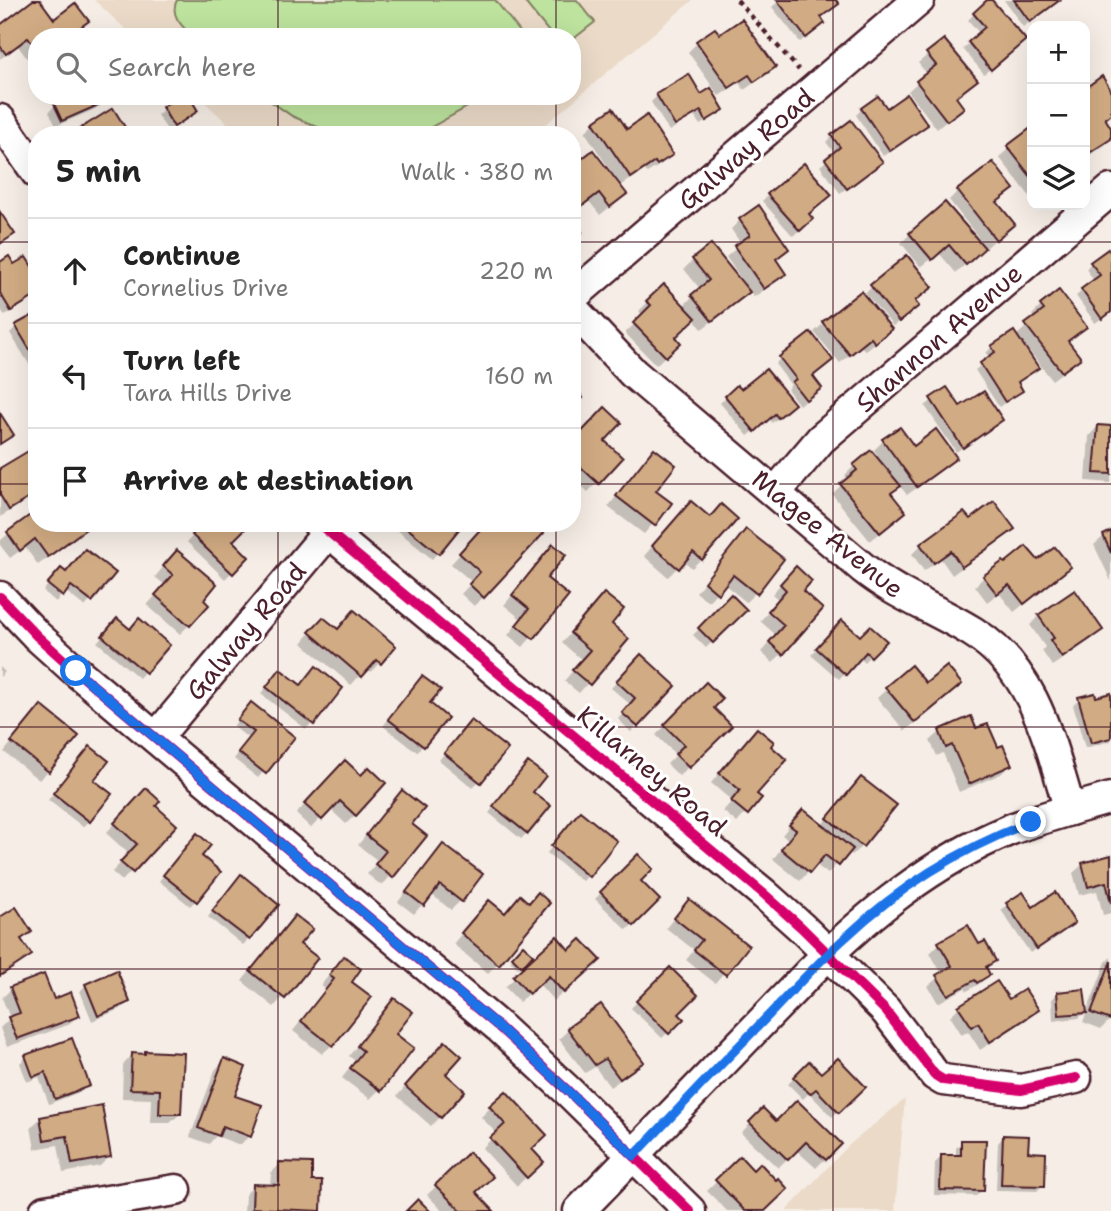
<!DOCTYPE html>
<meta charset="utf-8">
<style>
:root{--surface:#fff;--page:#f6f6f6;--text:#222;--muted:#767676;--line:#e0e0e0}
body{margin:0;font-family:"Shantell Sans",sans-serif;background:var(--page);color:var(--text)}
.controls{position:absolute;right:21px;top:21px;display:grid;overflow:hidden;border-radius:14px;box-shadow:0 7px 28px #0002}
.controls button{width:63px;height:63px;display:grid;place-items:center;padding:0;border:0;border-bottom:2px solid var(--line);background:var(--surface);color:var(--text);font:35px sans-serif}
.stop{position:absolute;width:21px;height:21px;margin:-16px;border:5px solid #1a73e8;border-radius:50%;background:#fff}
.stop.end{background:#1a73e8;border-color:#fff;box-shadow:0 2px 7px #0008}
.list{margin:0;padding:0;list-style:none}
h2{display:flex;justify-content:space-between;align-items:center;height:91px;margin:0;padding:0 28px;font-size:30px}
h2 small{font-size:23px;font-weight:400;color:var(--muted)}
.list li{display:grid;grid-template-columns:46px 1fr auto;gap:21px;align-items:center;box-sizing:border-box;height:105px;padding:0 28px;border-top:2px solid var(--line)}
.list b{display:block;font-size:26px;white-space:nowrap}
.list p{margin:0;font-size:23px;white-space:nowrap;color:var(--muted)}
.list em{font-size:23px;font-style:normal;color:var(--muted)}
.icon{flex:none;width:38px;height:38px;fill:none;stroke:currentColor;stroke-width:2;stroke-linecap:round;stroke-linejoin:round}
.map{position:relative;flex:none;width:1111px;height:1211px;overflow:hidden}
.search{position:absolute;background:var(--surface);box-shadow:0 7px 28px #0002;left:28px;top:28px;width:553px;height:77px;display:flex;align-items:center;gap:18px;box-sizing:border-box;padding:0 24px;border-radius:28px;color:var(--muted);font-size:26px}
.panel{position:absolute;background:var(--surface);box-shadow:0 7px 28px #0002;left:28px;top:126px;width:553px;height:406px;border-radius:28px}
.map>svg:first-child{display:block}
</style>
<div class="map">
<svg width="1111" height="1211" viewBox="0 0 1111 1211">
<rect width="100%" height="100%" fill="#f6eee6"/>
<filter id="ink" filterUnits="userSpaceOnUse"><feTurbulence type="fractalNoise" baseFrequency=".0143" numOctaves="2"/><feDisplacementMap in="SourceGraphic" scale="14" xChannelSelector="R" yChannelSelector="G"/><feConvolveMatrix kernelMatrix="1 2 1 2 8 2 1 2 1" color-interpolation-filters="sRGB"/></filter>
<g filter="url(#ink)">
<g fill="#ebdac8">
<polygon points="94,0 693,0 533,135 240,135 198,96 572,96 572,37 134,37"/>
<polygon points="905,1099 895,1211 786,1211 849,1145"/>
</g>
<g fill="#bde39e" stroke="#848164" stroke-width="2">
<path d="M177,0H495L524,37H193C182,26 169,15 177,0Z"/>
<polygon points="523,0 577,0 595,22 572,40 572,37 553,37"/>
<polygon points="263,96 487,96 417,135 336,135 292,116"/>
</g>
<g fill="#0003">
<polygon points="36,0 38,0 54,21 86,20 68,37 37,37 37,60 31,64 18,46 0,59 0,27"/>
<polygon points="780,0 834,0 819,18 817,29 800,42 772,7"/>
<polygon points="1004,0 1060,0 1023,27"/>
<polygon points="974,14 1018,45 984,74 963,49 980,34 968,20"/>
<polygon points="720,37 774,66 764,76 744,90 739,83 719,96 688,52 697,43"/>
<polygon points="944,41 955,98 962,108 937,129 908,91 927,74 918,63"/>
<polygon points="1085,85 1087,88 1111,93 1111,116 1104,120 1111,131 1111,139 1105,145 1085,158"/>
<polygon points="52,96 98,96 101,103 95,109 56,126 49,112 55,105"/>
<polygon points="182,96 196,110 190,116 168,131 157,115"/>
<polygon points="657,96 700,96 722,109 716,115 700,125 694,116 669,131 651,102"/>
<polygon points="862,109 886,111 926,125 920,131 883,156 856,115"/>
<polygon points="594,123 626,131 671,154 662,164 647,173 645,170 619,187 615,203 600,215 589,201 572,213 572,163 575,166 610,175 612,173 585,132"/>
<polygon points="1032,129 1032,199 999,157"/>
<polygon points="832,136 875,168 840,193 820,166 835,154 826,142"/>
<polygon points="1012,189 996,203 1003,234 986,247 985,246 956,273 939,253 921,267 901,243 910,234 981,247 984,245 949,200 958,191"/>
<polygon points="768,195 807,215 805,225 793,236 762,201"/>
<polygon points="740,220 787,249 775,261 783,273 774,283 754,297 749,290 738,301 702,329 693,318 674,337 679,343 656,365 625,333 643,316 639,311 664,286 683,306 700,289 684,269 693,260 742,285 744,283 726,257 741,244 731,229"/>
<polygon points="1111,256 1111,312 1095,323 1076,296 1094,281 1086,269 1091,263"/>
<polygon points="907,258 913,302 911,312 893,326 865,293"/>
<polygon points="0,264 14,266 37,276 37,296 5,316 0,308"/>
<polygon points="1041,306 1084,327 1067,342 1079,358 1070,367 1052,380 1023,343 1021,345 1036,368 1016,383 1021,390 999,407 975,370 990,358 986,353 992,347 1016,336 1035,319 1032,315"/>
<polygon points="37,315 37,366 32,369 10,333 16,327"/>
<polygon points="824,323 881,338 865,351 861,346 840,363 814,332"/>
<polygon points="781,358 811,376 814,393 799,405 787,389 791,385 775,364"/>
<polygon points="947,389 960,409 1001,420 995,426 956,452 925,406"/>
<polygon points="740,392 787,410 772,423 769,419 748,436 720,403 726,397"/>
<polygon points="1098,426 1111,427 1111,483 1086,481 1089,436"/>
<polygon points="899,429 913,449 955,458 946,467 907,495 899,485 890,494 895,521 870,541 832,494 848,479 845,475 854,466 883,467 885,466 874,450 883,441"/>
<polygon points="602,441 621,458 588,492 572,477 572,444"/>
<polygon points="654,450 653,491 670,504 644,534 608,507 645,459"/>
<polygon points="37,465 37,495 0,517 0,470"/>
<polygon points="37,512 37,523 88,526 78,535 38,565 25,547 10,558 0,545 0,541 8,534"/>
<polygon points="682,512 709,518 701,559 692,568 684,561 668,577 644,556"/>
<polygon points="969,522 1012,529 1003,538 952,575 941,559 924,571 912,554 921,545"/>
<polygon points="205,523 230,541 247,557 225,579 187,542"/>
<polygon points="402,523 462,523 432,559 397,530"/>
<polygon points="488,523 483,597 474,606 461,594 472,582 451,564"/>
<polygon points="1111,533 1111,581 1094,545 1104,536"/>
<polygon points="737,541 756,592 746,602 724,584 708,602 696,592"/>
<polygon points="553,547 545,578 567,596 523,647 508,635 521,619 504,605"/>
<polygon points="168,561 201,600 189,625 180,634 147,605 165,585 155,577"/>
<polygon points="1037,563 1059,576 1014,612 999,593 987,602 975,586 984,577"/>
<polygon points="113,573 85,607 65,591 56,602 43,591 55,576 65,574"/>
<polygon points="786,578 801,591 782,653 773,663 761,652 776,635 760,621 779,600 772,594"/>
<polygon points="731,597 744,610 706,648 693,635"/>
<polygon points="595,604 609,624 627,639 579,693 564,681 582,660 562,643"/>
<polygon points="1039,616 1100,630 1091,640 1052,666 1042,651 1045,647 1030,625"/>
<polygon points="345,622 380,662 371,672 367,668 351,685 302,643 314,628 337,631"/>
<polygon points="842,622 860,639 884,641 864,662 859,657 839,679 811,655"/>
<polygon points="112,626 130,631 168,645 139,678 97,642"/>
<polygon points="641,656 673,686 631,732 618,719 631,705 611,688"/>
<polygon points="0,667 5,672 0,677"/>
<polygon points="911,667 926,685 951,693 905,731 877,698"/>
<polygon points="275,677 301,687 312,723 306,729 261,694"/>
<polygon points="417,684 427,704 445,718 417,752 383,726"/>
<polygon points="706,685 711,708 729,726 679,776 667,764 676,755 656,735"/>
<polygon points="1111,695 1111,741 1085,748 1073,705 1079,699 1095,699"/>
<polygon points="246,711 292,737 258,778 234,759 249,739 233,726"/>
<polygon points="32,717 48,771 39,780 4,752"/>
<polygon points="465,728 505,749 473,788 439,760"/>
<polygon points="975,731 997,750 1010,765 1001,774 959,792 943,753 937,756 930,741 940,732"/>
<polygon points="747,740 768,747 755,795 759,798 737,823 723,811 732,801 711,783"/>
<polygon points="84,755 91,781 89,821 83,827 48,800"/>
<polygon points="522,770 531,793 527,833 521,839 489,813"/>
<polygon points="335,772 355,815 346,824 330,809 311,828 296,814"/>
<polygon points="861,779 862,846 852,855 848,851 828,874 815,864 800,881 773,859 788,840 782,835 794,820 821,826"/>
<polygon points="137,800 153,806 175,825 122,881 112,872 129,854 106,833"/>
<polygon points="393,801 409,824 424,836 382,886 367,874 378,861 358,845"/>
<polygon points="574,819 588,875 582,881 547,853"/>
<polygon points="191,842 199,856 196,900 190,906 159,881"/>
<polygon points="443,846 461,900 451,910 431,894 414,914 398,902 434,855"/>
<polygon points="638,856 638,881 657,900 627,930 595,899"/>
<polygon points="1111,857 1111,913 1103,915 1097,891 1079,895 1073,873 1083,864"/>
<polygon points="235,883 249,939 243,945 208,917"/>
<polygon points="1023,894 1033,909 1073,923 1067,929 1030,953 1001,910"/>
<polygon points="680,910 746,946 715,983 686,960 694,950 666,928"/>
<polygon points="480,911 504,914 498,963 488,973 453,944"/>
<polygon points="0,919 30,932 21,941 30,955 20,964 0,977"/>
<polygon points="286,926 298,944 316,958 274,1007 242,981"/>
<polygon points="557,939 589,969 554,1001 539,984 519,1002 505,987"/>
<polygon points="939,944 979,947 994,961 985,970 988,975 979,984 967,991 965,988 938,1003 928,986 942,974 930,953"/>
<polygon points="523,947 530,954 518,968 510,961"/>
<polygon points="1111,957 1111,1019 1101,1029 1083,1022 1106,962"/>
<polygon points="335,968 349,982 369,997 332,1045 322,1054 293,1031 326,989 321,985"/>
<polygon points="670,969 677,1014 682,1019 662,1038 631,1008"/>
<polygon points="86,985 128,1002 122,1008 92,1021 80,991"/>
<polygon points="11,989 53,1001 78,1015 68,1025 7,1047 0,1028 10,1018 2,998"/>
<polygon points="1058,993 1085,1012 1079,1018 1053,1021 1052,999"/>
<polygon points="394,1000 394,1034 412,1048 379,1090 370,1099 342,1078 355,1061 349,1056 385,1009"/>
<polygon points="1009,1002 1037,1010 1028,1019 980,1050 968,1031 962,1035 950,1016 959,1007"/>
<polygon points="569,1029 642,1061 633,1071 610,1087 595,1067 585,1073 559,1039"/>
<polygon points="436,1052 440,1117 431,1126 397,1096"/>
<polygon points="146,1053 180,1114 170,1123 150,1123 151,1099 122,1098 123,1065 132,1055 143,1056"/>
<polygon points="26,1057 88,1085 82,1091 49,1104 39,1077 27,1082 20,1063"/>
<polygon points="224,1060 233,1097 249,1136 240,1145 216,1136 209,1144 190,1137 215,1070"/>
<polygon points="809,1064 821,1076 864,1087 832,1117 809,1093 803,1099 788,1084"/>
<polygon points="505,1093 530,1150 542,1162 517,1186 482,1148 497,1134 481,1117"/>
<polygon points="763,1110 776,1123 840,1144 816,1168 796,1150 778,1168 741,1133"/>
<polygon points="41,1118 109,1157 100,1166 63,1173 58,1145 35,1149 31,1127"/>
<polygon points="1004,1136 1026,1154 1043,1185 1037,1191 996,1190 998,1143"/>
<polygon points="962,1142 982,1190 976,1196 934,1195 935,1163 941,1157 956,1157 956,1148"/>
<polygon points="469,1155 474,1193 492,1211 443,1211 427,1195"/>
<polygon points="740,1159 763,1211 727,1211 707,1191"/>
<polygon points="280,1164 310,1182 319,1211 244,1211 245,1195 254,1185 270,1186 271,1173"/>
</g>
<g fill="#d1ab83" stroke="#4a1f2b" stroke-width="2">
<polygon points="33,0 40,0 54,19 75,3 89,21 67,37 37,37 37,50 28,38 6,54 0,46 0,25"/>
<polygon points="777,0 836,0 839,4 821,17 825,23 806,38"/>
<polygon points="987,0 992,0 1026,40 991,70 968,42 985,27 973,13"/>
<polygon points="1014,0 1060,0 1030,22"/>
<polygon points="742,19 776,67 754,82 749,75 729,88 696,41 715,28 720,34"/>
<polygon points="944,39 978,80 956,97 964,108 947,121 916,81 936,65 926,53"/>
<polygon points="689,74 701,94 711,88 724,110 706,121 701,111 675,126 656,94"/>
<polygon points="1102,76 1111,90 1111,114 1105,118 1111,128 1111,139 1086,155 1085,153 1085,81 1088,86"/>
<polygon points="907,94 928,125 890,151 861,108 878,96 887,108"/>
<polygon points="60,96 100,96 103,103 62,121 54,104 62,101"/>
<polygon points="179,96 189,96 198,111 174,127 162,107"/>
<polygon points="113,108 130,135 78,135 76,131"/>
<polygon points="613,108 627,129 647,115 673,155 657,165 655,162 631,178 593,122"/>
<polygon points="851,120 883,162 847,189 825,159 840,147 831,135"/>
<polygon points="1032,127 1032,178 1007,146"/>
<polygon points="593,150 627,194 610,207 599,193 579,208 572,199 572,160 575,164"/>
<polygon points="993,162 1014,189 997,202 1015,224 996,240 957,190"/>
<polygon points="804,163 832,195 809,214 813,219 800,231 767,194"/>
<polygon points="945,202 985,248 966,265 949,245 932,260 909,233"/>
<polygon points="759,205 789,249 776,259 786,274 764,289 734,246 750,235 739,219"/>
<polygon points="0,212 15,234 0,244"/>
<polygon points="572,219 582,232 572,239"/>
<polygon points="711,244 750,292 712,321 691,295 709,280 692,259"/>
<polygon points="1108,249 1111,253 1111,312 1102,319 1081,289 1100,275 1090,262"/>
<polygon points="907,255 933,287 915,301 919,306 899,322 870,285"/>
<polygon points="9,256 14,264 26,257 37,274 37,295 11,311 0,293 0,262"/>
<polygon points="664,284 696,318 676,337 681,343 666,357 633,323 651,305 646,301"/>
<polygon points="1059,290 1087,327 1068,341 1081,358 1062,372 1025,324 1044,310 1040,305"/>
<polygon points="861,291 892,329 875,343 871,338 850,355 822,322"/>
<polygon points="37,313 37,362 15,325"/>
<polygon points="1014,331 1039,368 1018,382 1023,391 1005,402 980,363 995,352 991,346"/>
<polygon points="811,332 833,360 813,376 822,388 806,400 792,382 796,379 779,357"/>
<polygon points="766,369 795,404 778,418 775,414 755,432 725,396 737,385 741,389"/>
<polygon points="572,382 583,398 572,405"/>
<polygon points="947,387 960,406 984,391 1003,420 963,448 930,398"/>
<polygon points="605,407 622,423 605,441 623,458 599,484 572,459 572,442"/>
<polygon points="0,413 14,435 0,444"/>
<polygon points="1098,425 1111,426 1111,474 1094,473"/>
<polygon points="900,427 914,446 936,429 957,458 917,487 882,439"/>
<polygon points="654,448 676,465 656,491 672,503 655,526 616,496"/>
<polygon points="30,450 37,461 37,493 9,510 0,495 0,468"/>
<polygon points="871,450 901,486 891,493 906,512 880,533 840,484 857,470 853,465"/>
<polygon points="691,501 710,517 721,504 738,519 702,560 693,552 679,569 652,546"/>
<polygon points="994,501 1015,529 962,567 951,551 934,563 920,544 964,512 970,519"/>
<polygon points="37,510 37,523 88,523 90,526 48,557 35,539 20,551 7,532"/>
<polygon points="203,523 245,523 248,526 233,541 249,557 233,574 192,535"/>
<polygon points="401,523 464,523 439,554"/>
<polygon points="486,523 505,523 510,527 513,523 534,523 544,533 484,598 469,584 480,572 459,553"/>
<polygon points="746,529 784,559 757,594 733,575 718,594 704,582"/>
<polygon points="1111,531 1111,553 1103,535"/>
<polygon points="553,544 566,555 547,578 569,596 534,639 516,625 529,609 512,595"/>
<polygon points="1026,546 1038,560 1055,547 1071,567 1024,604 1009,585 997,594 983,576 1003,561 1005,563"/>
<polygon points="85,549 116,573 92,602 71,586 63,597 47,584 61,568 66,572"/>
<polygon points="177,550 217,584 204,600 209,605 190,626 155,595 173,575 163,566"/>
<polygon points="796,566 812,581 803,591 823,609 783,655 769,642 784,625 768,611 786,590 780,584"/>
<polygon points="1075,590 1103,630 1062,658 1050,640 1054,638 1038,615"/>
<polygon points="604,593 624,609 612,624 629,639 590,685 572,670 590,650 570,633"/>
<polygon points="731,594 747,610 713,643 698,628"/>
<polygon points="354,610 396,646 381,664 377,660 362,677 309,632 323,617 338,629"/>
<polygon points="117,618 130,629 139,618 170,645 146,673 102,636"/>
<polygon points="842,620 860,636 870,626 887,641 871,657 866,652 846,675 816,648"/>
<polygon points="641,654 676,686 638,727 622,713 635,698 616,681"/>
<polygon points="911,665 926,683 947,666 962,684 915,723 885,687"/>
<polygon points="316,666 343,688 314,725 266,687 280,669 301,685"/>
<polygon points="422,676 441,690 430,703 448,718 424,747 388,719"/>
<polygon points="706,682 723,699 714,708 732,726 689,768 675,754 684,745 664,725"/>
<polygon points="1095,693 1096,697 1111,693 1111,738 1091,743 1078,697"/>
<polygon points="251,702 295,737 266,774 238,752 254,732 237,720"/>
<polygon points="41,705 79,736 49,772 11,742"/>
<polygon points="971,716 976,728 988,724 998,747 1003,745 1012,765 969,784 952,745 946,748 939,730"/>
<polygon points="471,720 508,749 481,783 444,753"/>
<polygon points="757,728 774,742 771,746 787,760 757,794 762,798 748,815 731,801 740,790 719,773"/>
<polygon points="90,746 109,761 94,780 112,794 90,822 53,793"/>
<polygon points="345,760 361,775 369,767 386,783 356,816 340,801 322,820 304,804"/>
<polygon points="528,762 546,776 533,792 551,806 528,834 493,806"/>
<polygon points="861,777 897,805 863,847 827,818"/>
<polygon points="146,788 160,801 156,806 177,825 133,873 120,862 137,844 114,823"/>
<polygon points="402,790 425,808 412,824 427,836 393,878 375,864 386,851 366,835"/>
<polygon points="803,809 853,849 839,866 825,855 810,873 781,849 796,830 789,825"/>
<polygon points="580,811 617,841 589,877 551,846"/>
<polygon points="197,833 211,845 202,856 221,872 197,902 163,875"/>
<polygon points="443,844 483,874 462,902 440,885 424,906 406,892"/>
<polygon points="638,854 653,869 641,881 660,900 634,926 600,892"/>
<polygon points="1111,855 1111,903 1106,882 1088,887 1082,863"/>
<polygon points="241,874 279,905 250,940 212,911"/>
<polygon points="538,892 550,903 499,965 461,933 489,900 505,913 520,895 529,903"/>
<polygon points="1023,892 1033,907 1055,892 1075,923 1037,949 1006,903"/>
<polygon points="689,899 749,946 726,975 694,950 702,940 674,918"/>
<polygon points="16,907 32,932 21,939 32,955 0,976 0,917"/>
<polygon points="295,915 313,929 300,944 318,958 285,999 250,971"/>
<polygon points="968,925 979,944 985,941 996,961 986,967 990,975 977,983 975,980 948,995 936,975 952,966 938,942"/>
<polygon points="557,936 569,950 581,939 601,960 564,993 549,976 529,994 513,976"/>
<polygon points="523,945 533,954 522,967 512,957"/>
<polygon points="344,956 361,969 352,982 372,997 333,1046 301,1021 334,979 329,975"/>
<polygon points="1111,961 1111,1020 1091,1013"/>
<polygon points="670,967 698,995 679,1014 684,1019 669,1034 636,1001"/>
<polygon points="117,970 130,1002 98,1016 85,984"/>
<polygon points="44,974 54,999 71,992 80,1016 17,1039 8,1017 20,1013 10,987"/>
<polygon points="997,981 1009,999 1025,989 1039,1010 990,1042 978,1023 972,1027 958,1006"/>
<polygon points="1084,989 1087,1013 1059,1015 1057,992"/>
<polygon points="394,998 413,1012 396,1034 414,1048 381,1091 350,1068 363,1051 357,1046"/>
<polygon points="601,1004 644,1062 620,1079 605,1059 595,1065 567,1028"/>
<polygon points="72,1038 90,1086 55,1099 45,1072 33,1077 25,1055"/>
<polygon points="445,1041 462,1056 446,1074 465,1091 441,1118 405,1086"/>
<polygon points="145,1051 184,1053 181,1114 159,1114 160,1090 130,1089 132,1053 145,1054"/>
<polygon points="224,1058 246,1067 235,1096 262,1105 251,1137 223,1126 219,1136 198,1128"/>
<polygon points="838,1058 866,1087 839,1113 816,1089 810,1094 793,1077 809,1061 821,1073"/>
<polygon points="506,1091 547,1135 532,1149 544,1162 527,1178 490,1138 505,1124 489,1106"/>
<polygon points="797,1100 842,1144 826,1160 806,1142 788,1160 749,1122 763,1108 776,1121"/>
<polygon points="102,1105 111,1157 72,1164 67,1136 44,1140 40,1117"/>
<polygon points="1003,1135 1029,1136 1028,1152 1046,1153 1045,1186 1001,1185"/>
<polygon points="961,1140 986,1140 984,1191 940,1190 941,1155 961,1155"/>
<polygon points="469,1152 493,1177 476,1192 494,1211 461,1211 435,1185"/>
<polygon points="740,1156 753,1170 760,1163 776,1180 778,1178 788,1189 765,1211 745,1211 715,1180"/>
<polygon points="279,1162 312,1163 312,1181 322,1181 321,1211 252,1208 253,1184 279,1185"/>
<polygon points="418,1199 430,1211 406,1211"/>
</g>
<g fill="none" stroke-linecap="round" stroke-linejoin="round">
<defs>
<g id="minor">
<polyline points="0,120 37,173"/>
<polyline points="572,297 919,0"/>
<path d="M572,308L633,373L863,568C898,596 936,609 973,632C1036,671 1050,745 1070,810"/>
<polyline points="775,493 821,439 1111,190"/>
<polyline points="318,523 764,894 801,927 886,1011 935,1075 943,1080 1021,1090 1076,1078"/>
<polyline points="0,597 37,636 76,671 499,1027 567,1090 690,1211"/>
<polyline points="156,738 336,523"/>
<polyline points="45,1211 176,1190"/>
<path d="M579,1211L810,972C868,914 932,862 1009,830C1042,817 1077,808 1111,798"/>
</g>
</defs>
<use href="#minor" stroke="#4a1f2b" stroke-width="35"/>
<polyline stroke="#4a1f2b" stroke-width="4.5" stroke-dasharray="5 5" stroke-linecap="butt" points="737,0 799,70"/>
<use href="#minor" stroke="#fff" stroke-width="30"/>
<defs>
<g id="cycleway">
<polyline points="318,523 764,894 801,927 886,1011 935,1075 943,1080 1021,1090 1076,1078"/>
<polyline points="0,597 37,636 76,671 499,1027 567,1090 690,1211"/>
</g>
</defs>
<use href="#cycleway" stroke="#fff" stroke-width="15"/>
<use href="#cycleway" stroke="#d6006c" stroke-width="10"/>
</g>
</g>
<g fill="none" stroke-linecap="round" stroke-linejoin="round" filter="url(#ink)">
<path stroke="#1a73e8" stroke-width="9" d="M76,671L499,1027L567,1090L634,1156C678,1109 722,1063 767,1017C793,990 818,962 846,937C899,887 962,848 1031,822"/>
</g>
<path fill="none" stroke="#4a1f2b" stroke-width="2" stroke-opacity="0.55" d="M278,0V37M556,0V37M833,0V1211M278,96V135M556,96V135M0,242H37M572,242H1111M0,484H37M572,484H1111M278,523V1211M556,523V1211M0,727H1111M0,969H1111"/>
<g text-anchor="middle" stroke-width="6" stroke-linejoin="round" paint-order="stroke">
<g font-size="26" fill="#4a1f2b" stroke="#fff">
<text transform="translate(746 149) rotate(-41)" y="9">Galway Road</text>
<text transform="translate(939 338) rotate(-41)" y="9">Shannon Avenue</text>
<text transform="translate(828 534) rotate(39)" y="9">Magee Avenue</text>
<text transform="translate(246 631) rotate(-50)" y="9">Galway Road</text>
<text transform="translate(652 771) rotate(40)" y="9">Killarney Road</text>
</g>
</g>
</svg>
<div class="controls">
<button>+</button>
<button>−</button>
<button><svg class="icon" aria-label="layers" viewBox="0 0 24 24"><path d="M12 4l9 5-9 5-9-5zM3 14l9 5 9-5"/></svg></button>
</div>
<div class="stop" style="left:76px;top:671px"></div>
<div class="stop end" style="left:1031px;top:822px"></div>
<div class="search"><svg class="icon" aria-label="search" viewBox="0 0 24 24"><circle cx="10" cy="10" r="6"/><path d="M15 15l6 6"/></svg>Search here</div>
<section class="panel">
<h2>5 min<small>Walk · 380 m</small></h2>
<ul class="list">
<li><svg class="icon" aria-label="ahead" viewBox="0 0 24 24"><path d="M12 20V5M6 11l6-6 6 6"/></svg><div><b>Continue</b><p>Cornelius Drive</p></div><em>220 m</em></li>
<li><svg class="icon" aria-label="left" viewBox="0 0 24 24"><path d="M17 20v-9H6M10 6l-5 5 5 5"/></svg><div><b>Turn left</b><p>Tara Hills Drive</p></div><em>160 m</em></li>
<li><svg class="icon" aria-label="arrive" viewBox="0 0 24 24"><path d="M6 21V4h12l-3 4 3 4H6"/></svg><div><b>Arrive at destination</b></div></li>
</ul>
</section>
</div>
